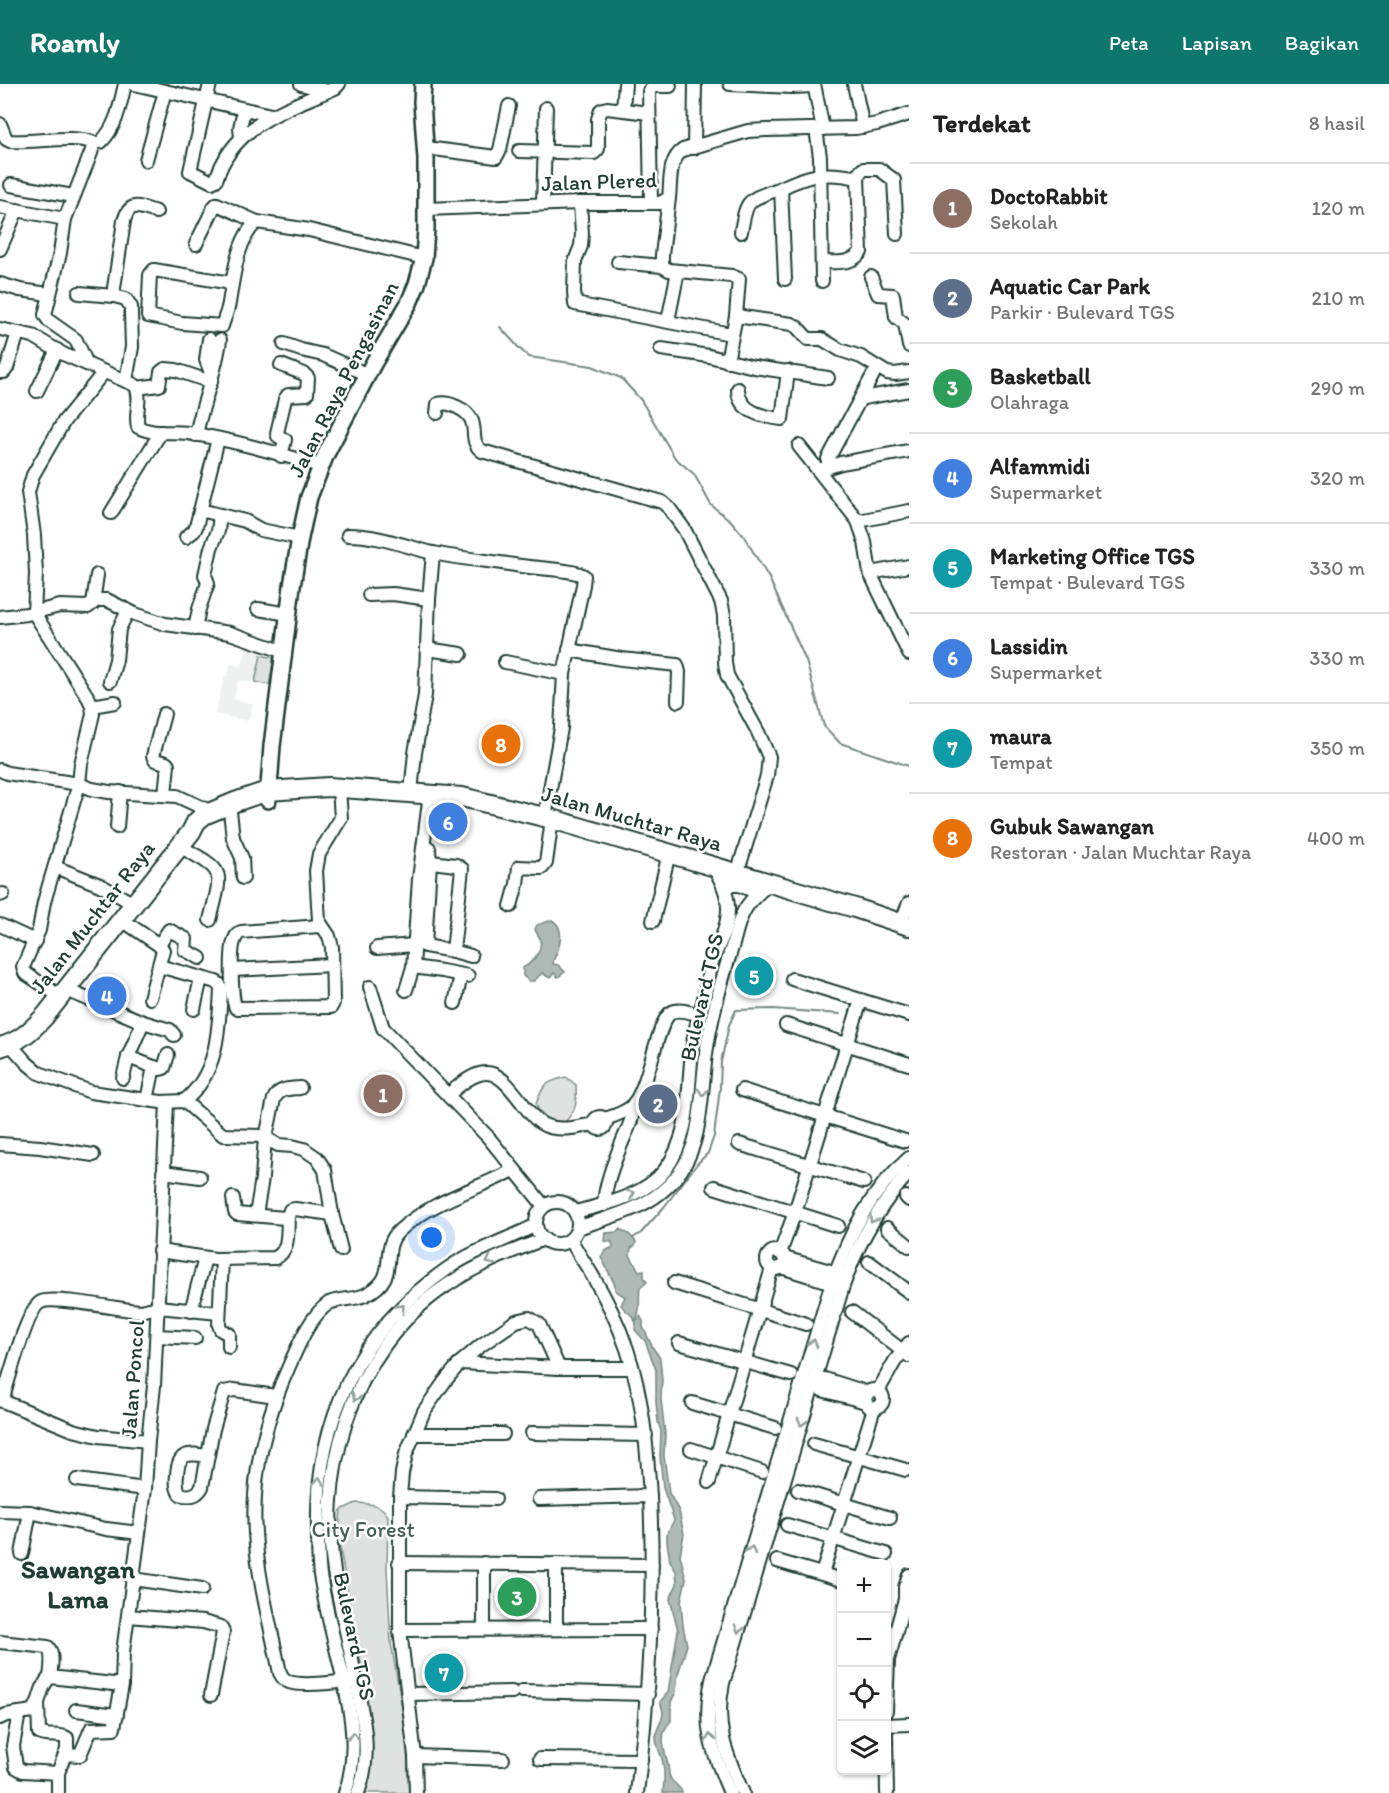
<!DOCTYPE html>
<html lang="id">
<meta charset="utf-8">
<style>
:root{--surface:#fff;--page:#f6f6f6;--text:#222;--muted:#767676;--line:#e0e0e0;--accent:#0f766e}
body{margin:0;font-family:Itim,sans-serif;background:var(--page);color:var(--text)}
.controls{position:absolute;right:18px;bottom:18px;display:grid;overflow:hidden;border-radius:9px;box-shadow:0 2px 4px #0004}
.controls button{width:54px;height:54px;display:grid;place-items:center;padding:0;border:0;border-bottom:2px solid var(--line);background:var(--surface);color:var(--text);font:30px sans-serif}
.you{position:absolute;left:432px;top:1154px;width:21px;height:21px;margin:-15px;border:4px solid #fff;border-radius:50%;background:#1a73e8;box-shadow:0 0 0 9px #1a73e833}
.badge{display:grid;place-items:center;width:39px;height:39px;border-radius:50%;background:var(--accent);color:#fff;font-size:20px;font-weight:700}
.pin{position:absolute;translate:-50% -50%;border:3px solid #fff;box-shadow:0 2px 6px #0006}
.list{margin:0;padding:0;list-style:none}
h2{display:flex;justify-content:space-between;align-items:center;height:78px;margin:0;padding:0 24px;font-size:26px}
h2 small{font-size:20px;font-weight:400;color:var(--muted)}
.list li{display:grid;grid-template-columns:39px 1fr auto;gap:18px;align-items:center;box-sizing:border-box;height:90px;padding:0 24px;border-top:2px solid var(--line)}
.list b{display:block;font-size:22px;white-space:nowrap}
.list p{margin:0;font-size:20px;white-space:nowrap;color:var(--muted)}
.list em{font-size:20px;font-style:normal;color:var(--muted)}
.icon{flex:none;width:33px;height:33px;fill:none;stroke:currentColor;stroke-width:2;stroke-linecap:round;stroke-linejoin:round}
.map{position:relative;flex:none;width:909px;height:1709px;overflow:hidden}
header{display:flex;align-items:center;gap:36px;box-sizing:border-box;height:84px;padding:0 30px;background:var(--accent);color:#fff}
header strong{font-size:28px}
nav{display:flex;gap:33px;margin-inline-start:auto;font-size:21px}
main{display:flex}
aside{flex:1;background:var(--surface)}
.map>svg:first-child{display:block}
</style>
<header>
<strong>Roamly</strong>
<nav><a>Peta</a><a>Lapisan</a><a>Bagikan</a></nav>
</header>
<main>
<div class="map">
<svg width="909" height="1709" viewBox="0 0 909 1709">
<rect width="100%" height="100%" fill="#fff"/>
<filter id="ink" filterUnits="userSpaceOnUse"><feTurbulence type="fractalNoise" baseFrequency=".0167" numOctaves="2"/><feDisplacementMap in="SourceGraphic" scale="12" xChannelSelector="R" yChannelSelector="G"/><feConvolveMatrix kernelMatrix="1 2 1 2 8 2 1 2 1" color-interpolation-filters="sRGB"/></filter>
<g filter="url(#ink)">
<polygon fill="#eef1f0" points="248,559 262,562 254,599 238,596 234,615 253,620 248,637 215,630 225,591 228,592 230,580 242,583"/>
<g fill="#dee3e2" stroke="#7e908b" stroke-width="1.5">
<polygon points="261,571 274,574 269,601 255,598"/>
<path d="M566,993L576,1001C577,1019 577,1026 564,1039H555L542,1034L536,1020C543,1000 546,998 566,993Z"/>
<path d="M356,1419C369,1420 381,1419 388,1432L387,1486L391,1559L402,1622L407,1662L409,1709H362L371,1682L369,1645L364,1597L338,1454L341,1426Z"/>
<polygon points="507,1501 527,1502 526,1523 506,1523"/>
</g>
<g fill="#afbab7" stroke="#758883" stroke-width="1.5">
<path d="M552,836C561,841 562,852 559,862C558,869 553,873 553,880L558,881L565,888L558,893L554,889L550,894L542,889L534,897H529L523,892V884C533,878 543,867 540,855C539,851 536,849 535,845L537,841Z"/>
<path d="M620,1145L630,1151L636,1158L635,1162L631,1164L630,1171L639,1187L644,1186V1193L647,1198L640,1204C638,1216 642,1226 635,1237C632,1229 625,1228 621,1221L625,1213L615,1206V1201L601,1173L605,1167L613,1163L612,1158L605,1157L606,1149L617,1148Z"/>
<path d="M640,1232L643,1237V1243L653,1264L660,1274L662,1296L661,1315L665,1350L664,1372L669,1409L679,1427L684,1450L680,1471L686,1495L681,1517L683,1542L687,1561L678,1590L676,1608L671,1618V1637C658,1649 664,1665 668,1681C669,1685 668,1691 671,1695C674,1701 680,1701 682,1709H663C664,1700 665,1689 663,1680C662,1671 656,1663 656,1653C657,1636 668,1637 660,1618L668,1608L678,1546L670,1515L677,1500L676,1487L670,1477L667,1458V1450L674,1436L663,1404L660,1373L661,1347L658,1338L656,1318V1286L645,1257L635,1246L636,1237Z"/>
</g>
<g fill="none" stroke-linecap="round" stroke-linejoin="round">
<g stroke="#758883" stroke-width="2">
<polyline points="500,243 520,265 529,273 592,282 621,294 641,316 675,374 694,390 711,421 731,437 743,451 769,494 806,577 824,642 840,659 909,682"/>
<polyline points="633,1154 641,1149 664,1123 697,1080 708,1069 714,1052 720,1004 721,978 729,941 736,926 773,925 840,930"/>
</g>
<defs>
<g id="minor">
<polyline points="134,0 271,31"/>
<path d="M210,0L190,87L212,98L216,96C233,40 287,25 335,4L339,0"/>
<polyline points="301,0 328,7"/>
<polyline points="730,0 792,3 814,2"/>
<polyline points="814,0 823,45"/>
<polyline points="854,0 863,43"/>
<polyline points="623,25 625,0"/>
<path d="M0,40L6,55L10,57C32,59 76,50 94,59L91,69L65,135L60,169L45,231L49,237L76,256L87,280"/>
<polyline points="816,45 820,73 822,197"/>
<polyline points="241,53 240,44 244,25"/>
<path d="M101,58C117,42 120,21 125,0"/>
<polyline points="426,64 496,73 500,66 509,22"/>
<polyline points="694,64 695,0"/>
<polyline points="519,67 594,69 598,65 598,35 601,26 607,24 649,29"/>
<polyline points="146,76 165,7"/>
<polyline points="11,101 73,112"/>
<polyline points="669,114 662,171 662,182 669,186 732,192 739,195 736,232 727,277"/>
<polyline points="580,119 582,150 581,162 575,177 574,208 575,220 731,250"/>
<polyline points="651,119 649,7 653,2 670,2"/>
<polyline points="543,120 546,24"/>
<polyline points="0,123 65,135"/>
<path d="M426,125L580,119H660L669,114C671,98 668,76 683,66L748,47L766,46L856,44L877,40L909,30"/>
<path d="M741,148C747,112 748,117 781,104"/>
<polyline points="196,160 214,123 217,120 257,138"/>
<polyline points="0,165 17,126"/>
<polyline points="618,178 662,182"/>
<path d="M822,178C837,178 851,181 861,168L858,94"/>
<polyline points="871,193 878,210 893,211 896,233 905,240 909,262"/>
<path d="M785,195L781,104C810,90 826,87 858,94L860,88L863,85H879L894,96L897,150"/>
<path d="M231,199L154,186L150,191L148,232L182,239L222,242C224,235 228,227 229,219C233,195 237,154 257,138L309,146L424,174"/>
<polyline points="0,200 20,206 49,210"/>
<polyline points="79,209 114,212"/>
<polyline points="736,232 792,240 797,243 808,255 822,255 840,266 861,273 887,289 895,290 909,288"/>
<polyline points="668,237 678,187"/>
<path d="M0,245L33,252L63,270L135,301C143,313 134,330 138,343C153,351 172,347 188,349C233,356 277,369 320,382"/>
<polyline points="209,255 206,276 212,292"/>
<polyline points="284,260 301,266 323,271 368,291"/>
<polyline points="661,265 709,272 754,283 828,294"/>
<polyline points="281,281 304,290 308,294 307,310 288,311 285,315 277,349 278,352 285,356 281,372"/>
<polyline points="0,288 4,288 7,284 18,249"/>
<path d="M126,297L132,263L131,229V223L126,215L114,212V204L124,137C130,116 139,123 156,128"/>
<polyline points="137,304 159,301 161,288 165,285 176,286 211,298"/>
<path d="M738,305C738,328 764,333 782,335L788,287"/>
<polyline points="37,307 57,266"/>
<polyline points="863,314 909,306"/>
<path d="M437,329L438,320C444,318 451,320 457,323C485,336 465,355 482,367L662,418L669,424L684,445L721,517L724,531L725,579L727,591L758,648L769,673L767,692L737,790"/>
<path d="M196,351C202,319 216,289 220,256"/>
<polyline points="799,362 858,437 865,458 870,489 909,570"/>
<polyline points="828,382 828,375 873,291"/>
<polyline points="822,385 841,379 909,367"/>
<polyline points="200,426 245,437 261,446 300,454"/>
<polyline points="111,429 161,348"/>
<polyline points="858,437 909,427"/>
<path d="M348,451C378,451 404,462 433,469C462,475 492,477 521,482C533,484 577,486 584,492L583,501L564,590L561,644L545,733"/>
<polyline points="186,453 194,447 196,443 218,355"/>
<polyline points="870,489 909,482"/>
<polyline points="369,511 393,510 429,515"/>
<polyline points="93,519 97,491"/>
<polyline points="258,525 289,530"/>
<polyline points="0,533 27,530 60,522 88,523 97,516 107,516 135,530 165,540 230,549 285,568"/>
<polyline points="195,545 199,525 208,499 205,491 211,464 218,447 220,431"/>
<polyline points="427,565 461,570"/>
<polyline points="569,566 622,575 677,581 679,588 678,617"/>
<polyline points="505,578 564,590"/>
<polyline points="110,597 116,576 119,545 128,527"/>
<polyline points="92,622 115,618"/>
<polyline points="164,630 153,672 155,676 166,679 168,681 165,710"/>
<polyline points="0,686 7,689 79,700 92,705 109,708 177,712 214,729"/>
<polyline points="411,708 415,669 425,611 429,515 433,469"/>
<polyline points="230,727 233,754 242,774 243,794"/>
<polyline points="117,743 120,708"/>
<path d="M179,762C226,788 223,784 210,836"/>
<polyline points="429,764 430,778 425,862 453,867 471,872"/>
<polyline points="423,777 456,781 462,785 453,867"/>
<polyline points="55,783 100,801 134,820"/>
<polyline points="723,801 739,801 758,809"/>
<polyline points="0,811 3,810"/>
<polyline points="511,822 517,800 519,783 540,784 542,784 546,779 552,735"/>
<polyline points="122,836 159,861"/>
<polyline points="653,837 669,769"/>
<polyline points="901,839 909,819"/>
<polyline points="0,841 35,857"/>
<path d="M320,842L241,848C238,850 236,851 235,855C230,864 231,916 236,924L331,923L333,919L332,863L329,852L319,837L316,787L319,770L341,734L339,704"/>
<polyline points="377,864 414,861"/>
<path d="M159,882L216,898L219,900L221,905C219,945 218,990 184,1017"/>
<polyline points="413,883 442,887 468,892"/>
<polyline points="232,886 332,881"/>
<polyline points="792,895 909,931"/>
<polyline points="370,903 383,944 488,1053 544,1122"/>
<polyline points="66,906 143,938 170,946 174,951"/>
<polyline points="406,906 413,883 419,795 430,710"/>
<polyline points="61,913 25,889 23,883 39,846 44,818 79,700 81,680 93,630 92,622 89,615 34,529 36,490 34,451 28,408 33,391 64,337 104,288"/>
<polyline points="150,914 163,866 159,861 169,846 186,855 185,866 200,874"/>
<polyline points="455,919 461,891"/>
<polyline points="194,925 201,894"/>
<polyline points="786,941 909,980"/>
<polyline points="10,960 27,979 39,989 91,1008 161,1018 184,1017 223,1051 262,1052 278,1061 292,1062 304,1065 317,1074 325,1086 332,1130 341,1166"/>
<polyline points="128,973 154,983 147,1016"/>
<polyline points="154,983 160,985 164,984 168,971"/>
<polyline points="123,994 128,973 143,938"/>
<polyline points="742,1006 905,1057"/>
<path d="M448,1011C489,974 498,987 527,1025C532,1031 537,1038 544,1041C559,1048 578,1043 594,1040"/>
<circle cx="600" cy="1039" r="6"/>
<path d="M605,1035C614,1032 624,1029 631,1023C650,1005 656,936 672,928C680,924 691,929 700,931"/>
<polyline points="0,1060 40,1063 93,1071"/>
<polyline points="739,1060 864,1098"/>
<polyline points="163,1088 200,1093"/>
<polyline points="714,1103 838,1142"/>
<polyline points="906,1113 909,1116"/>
<polyline points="233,1114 235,1128 237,1130 285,1134 288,1133 290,1126 295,1125 332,1130"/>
<circle cx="557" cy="1139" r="21"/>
<path d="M604,1121C605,1099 615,1076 623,1056C628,1044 634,1033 634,1019"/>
<path d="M575,1128C606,1120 645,1112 665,1086C694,1048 686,998 694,953C696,941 700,930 703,918C706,908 707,897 709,887C715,867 728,846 728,825C728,809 721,796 713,782"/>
<path d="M256,1131L262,1094L265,1053L268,1044L274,1015C279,1004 289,1005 300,1004"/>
<path d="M578,1144C608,1133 644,1126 668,1102C704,1068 700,1016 706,970C711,933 722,895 733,860C736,850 738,838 743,829C748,818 760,807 770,799"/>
<polyline points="887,1144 909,1162"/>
<path d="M571,1156C577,1168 585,1179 592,1191C606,1214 618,1239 627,1265C643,1313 647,1363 650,1413C655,1513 649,1610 637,1709"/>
<path d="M159,1167L215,1175L275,1174C290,1167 287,1148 288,1133"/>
<circle cx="776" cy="1176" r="9"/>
<polyline points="780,1169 795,1128 861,916"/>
<polyline points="784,1174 841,1190"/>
<polyline points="222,1175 219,1241 221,1246 229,1250 229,1263"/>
<polyline points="869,1178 909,1208"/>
<polyline points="781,1183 839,1201"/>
<polyline points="674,1199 806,1240"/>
<polyline points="191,1227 205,1174"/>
<polyline points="852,1228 909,1272"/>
<polyline points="157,1252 195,1254"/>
<polyline points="679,1259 791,1291"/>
<polyline points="460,1279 559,1284 632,1284"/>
<polyline points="806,1298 813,1300 822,1306 866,1318"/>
<polyline points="813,1300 825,1295 869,1309"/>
<circle cx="874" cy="1315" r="9"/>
<polyline points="878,1307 895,1277 909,1259"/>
<polyline points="0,1316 73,1346 98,1352 148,1357"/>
<path d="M2,1317C8,1299 27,1224 41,1218C52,1212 114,1224 130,1226L140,1227L158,1223L219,1229"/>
<polyline points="692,1319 775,1344"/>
<polyline points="532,1349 646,1351"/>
<polyline points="414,1350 503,1350"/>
<polyline points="814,1360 906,1386"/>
<polyline points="691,1365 762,1388"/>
<path d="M208,1372C188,1369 178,1368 177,1391C176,1398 176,1404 180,1410C189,1413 197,1412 202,1403L213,1345L224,1308L234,1306L276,1312"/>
<polyline points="77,1396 145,1405"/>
<polyline points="709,1398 772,1184"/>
<polyline points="798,1406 890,1434"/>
<polyline points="400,1413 495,1415"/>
<polyline points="539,1415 650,1412"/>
<polyline points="0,1427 30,1428 106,1445 139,1449"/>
<polyline points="787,1441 886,1470"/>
<polyline points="22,1470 30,1428"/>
<polyline points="777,1477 842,1496"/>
<polyline points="399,1479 652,1481"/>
<polyline points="556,1480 556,1545"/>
<polyline points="822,1490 874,1324"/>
<polyline points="133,1495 202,1505"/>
<polyline points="128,1532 203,1538 221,1543 223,1548 211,1611"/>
<polyline points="484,1545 484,1479"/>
<polyline points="400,1546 651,1545"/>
<path d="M0,1558L48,1563C54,1571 51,1584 50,1593"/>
<path d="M356,1596C341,1598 303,1603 289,1598C284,1596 282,1593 280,1589C271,1543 258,1496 255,1449C251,1390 266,1333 290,1280C299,1260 310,1232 329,1219C341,1214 354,1216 365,1211C403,1193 377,1166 400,1146C432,1117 477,1105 514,1086"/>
<polyline points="522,1607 648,1610"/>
<polyline points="408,1610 512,1608"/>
<path d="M38,1619L39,1649C48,1654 59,1649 67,1654V1670"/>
<polyline points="76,1626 117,1631"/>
<polyline points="886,1627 888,1576 905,1515 905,1503 909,1491"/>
<polyline points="19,1629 13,1662 16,1683 23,1687 58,1689 58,1709"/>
<path d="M0,1634L6,1631L33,1627C42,1617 39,1603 50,1593L122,1601L123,1568L145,1405L148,1357L154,1302L167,1019"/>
<polyline points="886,1641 909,1640"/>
<polyline points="886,1651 887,1709"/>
<polyline points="415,1672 503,1675"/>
<polyline points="540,1675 641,1676"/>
<polyline points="58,1689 65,1670 80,1671 91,1645 114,1644 122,1601"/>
<path d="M345,1709C364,1657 343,1596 331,1544C327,1527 323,1509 320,1491C318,1476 318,1461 318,1446C315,1338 358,1247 447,1185C474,1166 507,1156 536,1141"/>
<path d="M358,1709C373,1670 363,1633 355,1593C350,1563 343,1534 337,1504C314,1396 349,1266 446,1202C476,1181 510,1168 544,1155"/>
<polyline points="416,1709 415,1672 400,1546 400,1413 402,1389 406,1370 424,1327 445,1297 460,1279 480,1262 516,1237 529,1234 539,1240 559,1284"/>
<path d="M730,1709C712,1667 702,1642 712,1596L832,1198C849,1151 870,1107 909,1074"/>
<path d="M743,1709C726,1670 714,1642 723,1599L843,1202C858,1159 878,1122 909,1089"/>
</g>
<polyline id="major" points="268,716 272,662 292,502 300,454 309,413 326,370 373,280 409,219 417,200 424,174 426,145 426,75 422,18 423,0"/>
<path id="highway" d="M0,963C19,958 31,947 45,932L191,748L196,738L204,731L235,718L267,707L329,703L462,713L552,735L855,824L909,842"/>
</defs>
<use href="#minor" stroke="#1f3d34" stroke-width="16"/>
<use href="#major" stroke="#1f3d34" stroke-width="20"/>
<use href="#highway" stroke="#1f3d34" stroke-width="22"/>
<use href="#minor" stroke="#fff" stroke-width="12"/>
<use href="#major" stroke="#fff" stroke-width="15"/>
<use href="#highway" stroke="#fff" stroke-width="18"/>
</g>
<defs><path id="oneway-chevron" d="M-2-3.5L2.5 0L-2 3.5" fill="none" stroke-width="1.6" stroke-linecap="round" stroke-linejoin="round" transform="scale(1.5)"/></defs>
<g stroke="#8f9e9a">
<use href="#oneway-chevron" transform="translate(703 1008) rotate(94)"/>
<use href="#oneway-chevron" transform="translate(631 1110) rotate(-24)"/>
<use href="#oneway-chevron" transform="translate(873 1135) rotate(123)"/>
<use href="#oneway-chevron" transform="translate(490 1177) rotate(154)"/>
<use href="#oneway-chevron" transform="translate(401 1224) rotate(-47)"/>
<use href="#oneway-chevron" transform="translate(813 1259) rotate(-73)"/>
<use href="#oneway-chevron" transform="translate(356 1313) rotate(113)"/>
<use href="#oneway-chevron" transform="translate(802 1338) rotate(107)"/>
<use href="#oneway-chevron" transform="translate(319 1397) rotate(-84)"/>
<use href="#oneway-chevron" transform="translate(751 1466) rotate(-73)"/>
<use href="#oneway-chevron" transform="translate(739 1545) rotate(107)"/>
<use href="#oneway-chevron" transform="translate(353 1652) rotate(-95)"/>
<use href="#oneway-chevron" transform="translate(710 1654) rotate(-101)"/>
</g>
</g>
<g text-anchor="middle" stroke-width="5" stroke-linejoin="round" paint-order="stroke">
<g font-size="22" fill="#1f3d34" stroke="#fff">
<text transform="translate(599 97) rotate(-2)" y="8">Jalan Plered</text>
<text transform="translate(343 295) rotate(-63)" y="8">Jalan Raya Pengasinan</text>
<text transform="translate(632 734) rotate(16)" y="8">Jalan Muchtar Raya</text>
<text transform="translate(92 833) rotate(-52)" y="8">Jalan Muchtar Raya</text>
<text transform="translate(701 913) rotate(-77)" y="8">Bulevard TGS</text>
<text transform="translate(132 1295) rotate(-86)" y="8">Jalan Poncol</text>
<text transform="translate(355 1552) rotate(78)" y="8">Bulevard TGS</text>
</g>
<g font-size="22" fill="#455e57" stroke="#fff">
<text x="363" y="1453">City Forest</text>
</g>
<g font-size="26" font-weight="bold" fill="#1f3d34" stroke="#fff">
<text x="78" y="1494">Sawangan<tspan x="78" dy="30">Lama</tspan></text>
</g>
</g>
</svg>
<div class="controls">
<button>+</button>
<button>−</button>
<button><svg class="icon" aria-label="locate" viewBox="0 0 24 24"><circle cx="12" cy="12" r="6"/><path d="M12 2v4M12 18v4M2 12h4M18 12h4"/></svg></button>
<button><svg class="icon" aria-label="layers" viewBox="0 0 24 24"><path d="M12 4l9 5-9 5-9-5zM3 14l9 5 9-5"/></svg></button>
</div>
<div class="you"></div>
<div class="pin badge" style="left:383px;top:1010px;background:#8d6e63">1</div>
<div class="pin badge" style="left:658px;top:1020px;background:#5c6f8a">2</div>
<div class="pin badge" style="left:517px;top:1513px;background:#2e9e5b">3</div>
<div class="pin badge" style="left:107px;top:912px;background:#3f7fe0">4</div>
<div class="pin badge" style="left:754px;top:892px;background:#0f9aa8">5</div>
<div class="pin badge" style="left:448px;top:738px;background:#3f7fe0">6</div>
<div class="pin badge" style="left:444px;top:1589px;background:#0f9aa8">7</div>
<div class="pin badge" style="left:501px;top:660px;background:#e8710a">8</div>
</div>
<aside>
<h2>Terdekat<small>8 hasil</small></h2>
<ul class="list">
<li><span class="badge" style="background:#8d6e63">1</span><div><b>DoctoRabbit</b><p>Sekolah</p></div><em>120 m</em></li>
<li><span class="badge" style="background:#5c6f8a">2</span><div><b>Aquatic Car Park</b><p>Parkir · Bulevard TGS</p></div><em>210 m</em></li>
<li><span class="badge" style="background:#2e9e5b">3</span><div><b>Basketball</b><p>Olahraga</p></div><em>290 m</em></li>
<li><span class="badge" style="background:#3f7fe0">4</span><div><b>Alfammidi</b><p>Supermarket</p></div><em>320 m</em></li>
<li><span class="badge" style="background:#0f9aa8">5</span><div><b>Marketing Office TGS</b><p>Tempat · Bulevard TGS</p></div><em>330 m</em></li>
<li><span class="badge" style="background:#3f7fe0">6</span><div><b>Lassidin</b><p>Supermarket</p></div><em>330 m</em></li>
<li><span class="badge" style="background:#0f9aa8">7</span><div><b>maura</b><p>Tempat</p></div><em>350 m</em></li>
<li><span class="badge" style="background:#e8710a">8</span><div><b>Gubuk Sawangan</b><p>Restoran · Jalan Muchtar Raya</p></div><em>400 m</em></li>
</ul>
</aside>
</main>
